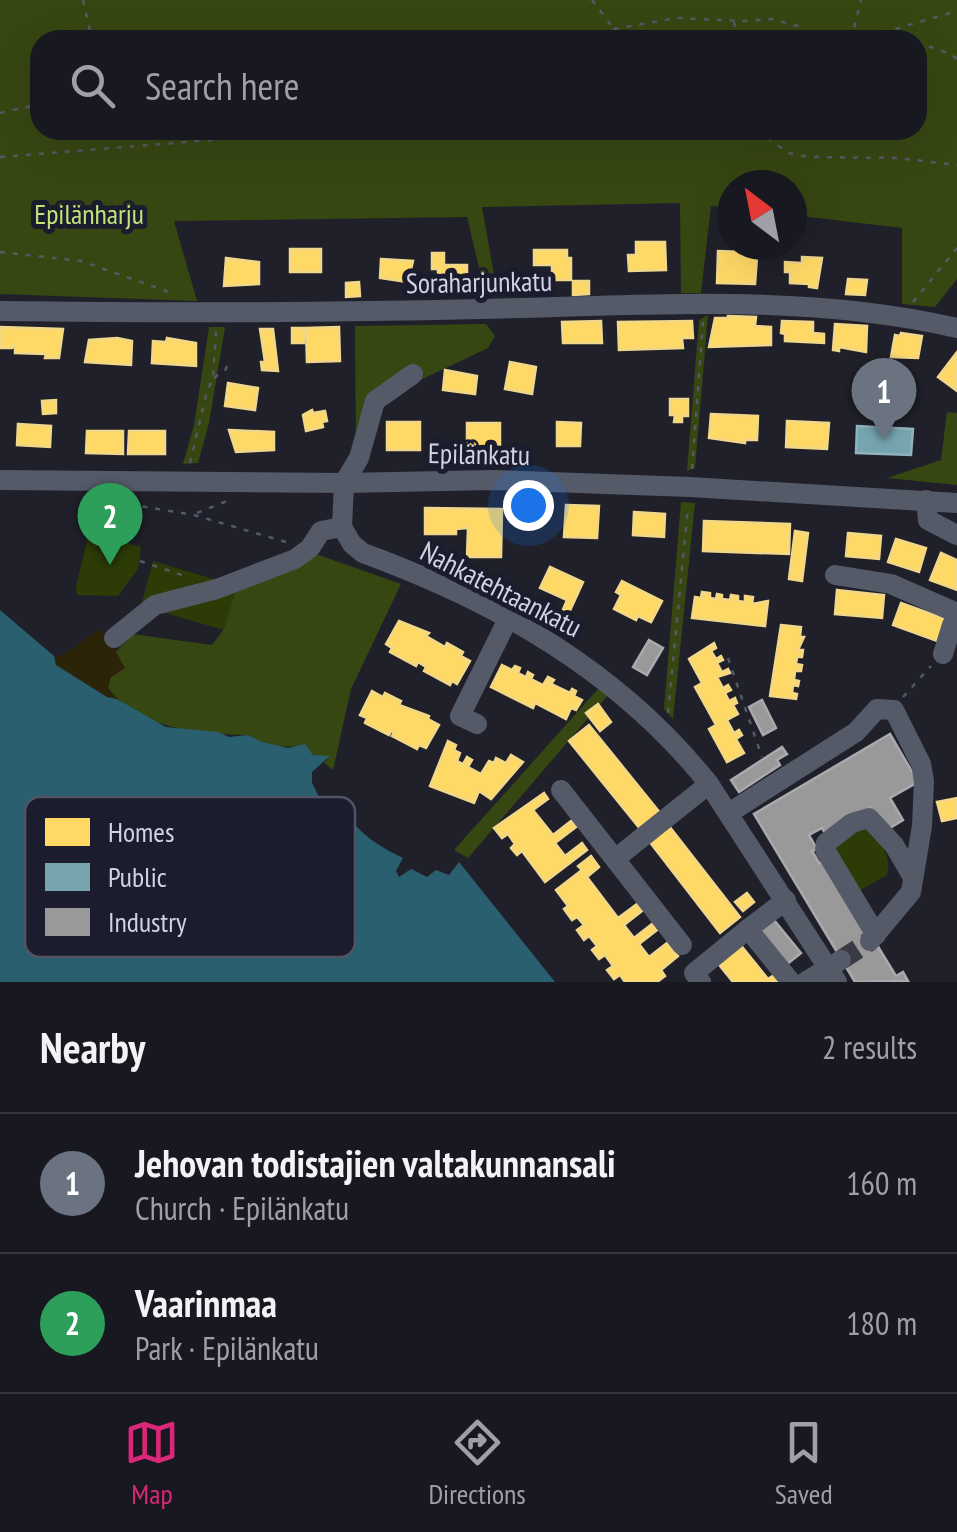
<!DOCTYPE html>
<meta charset="utf-8">
<style>
:root{--surface:#181820;--page:#212129;--text:#f1f3f6;--muted:#9fa0a5;--line:#36373e;--accent:#db2777}
body{margin:0;font-family:"PT Sans Narrow",sans-serif;background:var(--page);color:var(--text)}
.compass{position:absolute;left:717px;top:170px;width:90px;height:90px;border-radius:50%;background:var(--surface);box-shadow:0 10px 40px #0002;rotate:328deg}
.you{position:absolute;left:528px;top:505px;width:35px;height:35px;margin:-25px;border:8px solid #fff;border-radius:50%;background:#1a73e8;box-shadow:0 0 0 15px #1a73e833}
.badge{display:grid;place-items:center;width:65px;height:65px;border-radius:50%;background:var(--accent);color:#fff;font-size:32px;font-weight:700}
.pin{position:absolute;translate:-50% -82px;filter:drop-shadow(0 2px 5px #0008)}
.pin::after{content:'';position:absolute;top:52px;width:35px;height:30px;background:inherit;clip-path:polygon(0 0,100% 0,50% 100%)}
.list{margin:0;padding:0;list-style:none}
h2{display:flex;justify-content:space-between;align-items:center;height:130px;margin:0;padding:0 40px;font-size:42px}
h2 small{font-size:32px;font-weight:400;color:var(--muted)}
.list li{display:grid;grid-template-columns:65px 1fr auto;gap:30px;align-items:center;box-sizing:border-box;height:140px;padding:0 40px;border-top:2px solid var(--line)}
.list b{display:block;font-size:38px;white-space:nowrap}
.list p{margin:0;font-size:32px;white-space:nowrap;color:var(--muted)}
.list em{font-size:32px;font-style:normal;color:var(--muted)}
.icon{flex:none;width:55px;height:55px;fill:none;stroke:currentColor;stroke-width:2;stroke-linecap:round;stroke-linejoin:round}
.map{position:relative;flex:none;width:957px;height:982px;overflow:hidden}
.search{position:absolute;background:var(--surface);box-shadow:0 10px 40px #0002;left:30px;right:30px;top:30px;height:110px;display:flex;align-items:center;gap:25px;box-sizing:border-box;padding:0 35px;border-radius:30px;color:var(--muted);font-size:38px}
.sheet{height:410px;background:var(--surface)}
nav{display:flex;justify-content:space-around;align-items:center;box-sizing:border-box;height:140px;border-top:2px solid var(--line);background:var(--surface);font-size:28px;color:var(--muted)}
nav a{display:grid;justify-items:center;gap:5px}
nav .on{color:var(--accent)}
.map>svg:first-child{display:block}
</style>
<div class="map">
<svg width="957" height="982" viewBox="0 0 957 982">
<rect width="100%" height="100%" fill="#20202a"/>
<g fill="#2d3b07">
<polygon points="89,532 141,547 138,569 118,596 77,595 76,587"/>
<polygon points="153,561 237,586 224,630 141,606"/>
<path d="M867,827C880,843 892,853 887,875L857,892L832,848L834,839Z"/>
</g>
<g fill="#374712" fill-rule="evenodd">
<path d="M0,0H957V279L935,307L902,304V228L792,215V185H732V208L711,206L701,293H681L680,203L482,207L498,297H486L467,217L174,221L197,301L0,294ZM40,40H917V130H40Z"/>
<polygon points="708,315 695,468 687,471 699,320"/>
<polygon points="486,324 495,336 488,348 378,400 356,461 355,326"/>
<polygon points="209,327 225,327 209,423 198,463 183,464 194,425"/>
<polygon points="947,412 957,413 957,485 887,478 941,460"/>
<polygon points="681,502 695,503 673,719 664,709"/>
<path d="M313,553L401,584L351,689L333,770L324,763L329,757L313,755L305,745C289,748 273,747 258,741C251,737 252,736 244,735C199,734 138,728 108,688L116,652L132,634L212,645L224,629L237,586Z"/>
<polygon points="598,689 608,695 468,858 454,850"/>
</g>
<polygon fill="#2c2409" points="98,630 114,638 116,652 125,668 110,678 108,688 117,699 107,697 56,665 54,656 63,655"/>
<path fill="#295f6e" d="M0,610L54,656L56,665L107,697L117,699L166,727L218,732L229,737L248,735L262,742L288,748L305,744L313,755L330,756L312,772V783L320,799L332,803C339,815 347,816 355,825C369,840 384,849 403,858L396,871L399,877L411,869L427,877L436,870L449,875L459,862L555,982H0Z"/>
<g fill="#ffd966" stroke="#f1d78a" stroke-width="2.5">
<polygon points="636,242 665,242 666,270 629,271 628,255 636,255"/>
<rect x="290" y="249" width="31" height="23"/>
<polygon points="534,250 567,250 567,258 571,258 571,280 552,280 552,265 534,265"/>
<polygon points="718,251 742,252 741,256 757,257 755,284 717,283"/>
<polygon points="432,253 444,253 444,265 467,265 467,282 444,282 444,274 438,274 438,269 432,269"/>
<polygon points="802,257 822,258 817,288 809,287 809,284 790,283 790,272 785,272 785,262 802,263"/>
<polygon points="226,258 259,262 259,284 224,286"/>
<polygon points="381,259 413,261 408,282 380,278"/>
<polygon points="848,279 867,280 865,295 846,294"/>
<polygon points="573,281 589,281 589,294 573,295"/>
<polygon points="359,282 360,296 346,297 346,283"/>
<polygon points="728,316 756,317 755,326 771,327 771,345 709,347 715,318 728,318"/>
<polygon points="601,321 602,343 563,343 562,322"/>
<polygon points="692,321 693,338 682,338 683,348 619,350 618,322"/>
<polygon points="782,321 813,322 813,333 824,334 824,343 785,341 785,334 781,333"/>
<polygon points="835,324 867,326 866,352 839,347 839,351 833,350"/>
<polygon points="0,327 63,329 59,358 45,358 46,354 15,353 15,345 12,348 0,348"/>
<polygon points="339,327 340,361 307,362 306,328"/>
<rect x="292" y="328" width="12" height="15"/>
<polygon points="260,329 273,329 278,371 262,370 261,362 265,362"/>
<polygon points="901,333 922,336 918,358 891,357 895,335 900,336"/>
<polygon points="117,338 132,341 131,365 85,362 89,340"/>
<polygon points="167,338 196,343 196,366 152,363 153,341 166,342"/>
<polygon points="957,352 957,391 938,377"/>
<polygon points="510,362 536,367 532,394 505,389"/>
<polygon points="445,370 477,376 475,394 443,390"/>
<polygon points="228,383 258,388 255,410 225,406"/>
<polygon points="670,399 688,399 688,416 682,416 682,422 674,422 675,415 670,415"/>
<polygon points="56,400 56,413 43,414 42,401"/>
<polygon points="312,410 313,413 325,411 327,421 322,422 323,427 306,431 303,415"/>
<polygon points="711,414 758,416 757,440 745,440 745,443 709,438"/>
<polygon points="787,421 829,423 827,449 786,447"/>
<rect x="387" y="422" width="33" height="28"/>
<polygon points="557,422 581,423 580,446 557,446"/>
<rect x="467" y="423" width="33" height="24"/>
<polygon points="18,424 51,426 50,447 17,445"/>
<polygon points="229,430 274,432 274,450 236,452"/>
<polygon points="87,431 123,431 123,454 86,453"/>
<polygon points="129,431 165,431 165,454 128,454"/>
<polygon points="566,505 599,506 597,538 564,537"/>
<polygon points="425,508 502,509 501,557 467,557 468,528 456,529 456,534 425,534"/>
<polygon points="634,512 665,514 664,537 633,535"/>
<polygon points="704,521 790,524 789,554 703,551"/>
<polygon points="795,531 808,533 802,581 789,579"/>
<polygon points="848,533 881,536 879,559 846,556"/>
<polygon points="896,539 926,548 919,572 888,562"/>
<polygon points="941,553 957,560 957,590 930,580"/>
<polygon points="550,567 583,582 568,615 562,612 567,600 540,588"/>
<polygon points="622,581 662,601 651,622 638,616 636,620 614,609 621,595 616,592"/>
<polygon points="837,590 884,595 882,618 835,614"/>
<polygon points="702,592 710,593 710,598 716,599 717,594 722,595 722,599 730,600 731,595 738,596 738,601 745,602 745,596 753,597 752,604 768,601 765,626 692,618 695,597 701,598"/>
<polygon points="901,603 945,619 937,641 893,625"/>
<polygon points="399,621 429,633 426,636 445,647 447,643 463,652 461,656 470,661 457,684 452,681 450,685 424,671 426,667 418,662 416,666 390,652 392,648 386,644"/>
<polygon points="781,625 801,627 800,637 804,637 798,650 803,650 802,657 797,657 796,664 802,665 801,671 795,671 794,680 799,681 798,686 793,685 792,693 797,694 796,699 770,696"/>
<polygon points="714,643 716,648 711,651 716,659 721,656 723,660 717,663 722,672 728,669 730,673 717,677 723,688 728,685 731,690 725,693 729,701 735,698 737,703 733,705 738,714 727,720 734,733 739,730 742,735 736,739 744,753 727,762 709,729 716,725 695,687 702,683 689,659"/>
<polygon points="502,665 512,670 515,666 520,668 518,673 526,677 528,672 533,675 531,679 543,685 548,677 554,680 551,684 570,693 572,689 576,691 574,696 582,700 576,710 571,708 566,719 535,703 533,708 491,687"/>
<polygon points="372,691 383,697 385,693 401,701 399,705 429,716 428,719 439,725 426,748 419,745 417,749 392,736 394,732 391,731 389,735 365,723 367,718 360,715"/>
<polygon points="598,704 611,722 600,731 586,713"/>
<polygon points="589,725 661,814 641,830 569,741"/>
<polygon points="448,741 456,745 454,750 460,753 457,761 463,764 467,757 472,760 468,767 481,774 489,761 494,763 496,758 506,763 511,755 523,762 491,799 479,791 474,803 430,786"/>
<polygon points="544,793 548,799 533,810 553,835 571,821 576,827 555,843 565,856 582,843 587,850 545,882 522,851 517,855 511,848 515,844 508,834 502,838 494,828"/>
<polygon points="957,798 957,818 942,821 937,802"/>
<polygon points="669,826 740,917 720,933 649,841"/>
<polygon points="591,856 599,867 587,877 618,918 637,904 642,911 624,925 634,938 652,924 657,930 639,944 649,957 667,943 678,956 661,970 665,976 657,982 625,982 620,975 614,979 607,970 613,966 605,955 599,959 592,950 597,946 589,936 584,940 577,930 584,925 577,917 572,920 564,909 568,906 556,890 582,870 578,866"/>
<polygon points="747,893 754,902 743,911 735,902"/>
<polygon points="739,943 768,979 774,975 779,982 733,982 716,961"/>
</g>
<polygon fill="#76a5af" stroke="#91b3bd" stroke-width="2.5" points="857,426 913,429 911,455 856,453"/>
<g fill="#999" stroke="#aaaaae" stroke-width="2.5">
<polygon points="649,640 663,648 647,675 633,667"/>
<polygon points="762,700 776,728 763,735 749,707"/>
<polygon points="890,734 918,782 890,798 903,820 885,831 871,808 826,835 822,828 809,835 817,849 812,851 819,863 825,860 896,976 903,972 908,981 855,982 754,814"/>
<polygon points="782,747 787,754 777,760 780,765 739,792 731,780"/>
<polygon points="774,920 801,953 786,965 759,932"/>
</g>
<g fill="none" stroke-linecap="round" stroke-linejoin="round">
<polyline stroke="#3b3b45" stroke-width="20" stroke-dasharray="20 10" stroke-linecap="butt" points="841,960 870,941"/>
<g stroke="#565965" stroke-width="2.5" stroke-dasharray="5 8" stroke-linecap="butt">
<polyline points="83,0 92,40"/>
<polyline points="592,0 614,29 628,40"/>
<polyline points="734,22 738,40"/>
<polyline points="892,33 915,40"/>
<polyline points="590,40 614,29 676,18 744,21 772,19 801,27 808,40"/>
<polyline points="851,40 861,0"/>
<polyline points="858,40 957,11"/>
<path d="M917,41C929,48 949,51 957,59"/>
<polyline points="0,113 40,104"/>
<polyline points="757,130 788,153 809,157 898,158 957,165"/>
<polyline points="771,130 775,142"/>
<polyline points="0,157 336,130"/>
<polyline points="0,252 81,261 172,293"/>
<polyline points="913,302 957,248"/>
<polyline points="214,378 226,369 229,360"/>
<polyline points="190,463 207,391 213,379 216,331"/>
<polyline points="692,469 703,322"/>
<polyline points="104,500 194,515 286,542"/>
<polyline points="197,513 227,501"/>
<polyline points="140,561 188,577"/>
<polyline points="728,658 762,757"/>
<polyline points="903,697 931,666"/>
<polyline points="668,713 688,507"/>
</g>
<g stroke="#555a69" stroke-width="20">
<path d="M0,311C160,313 319,313 479,309C637,306 802,292 957,328"/>
<path d="M413,374L375,401L359,458L344,483L342,527L352,544L363,553C497,602 619,671 709,784L837,982"/>
<polyline points="0,480 344,483 493,480 690,487 957,503"/>
<polyline points="926,500 928,520 957,535"/>
<polyline points="835,575 891,584 957,613"/>
<polyline points="114,638 155,605 217,589 295,559 310,548 321,531 342,527"/>
<polyline points="943,654 952,625 957,619"/>
<polyline points="477,724 460,716 509,617"/>
<polyline points="561,790 682,945"/>
<polyline points="729,813 856,732 877,709 894,710 921,764 924,781 922,826 911,892 870,941"/>
<polyline points="615,859 709,784"/>
<polyline points="786,900 748,929 791,982"/>
<polyline points="876,935 825,850 826,843 852,823 869,818 894,845 911,874"/>
<polyline points="701,982 694,973 748,929"/>
<polyline points="805,982 841,960"/>
</g>
</g>
<g text-anchor="middle" stroke-width="10" stroke-linejoin="round" paint-order="stroke">
<g font-size="28" fill="#c1e479" stroke="#1b1d2f">
<text x="89" y="224">Epilänharju</text>
</g>
<g font-size="28" fill="#d1d3df" stroke="#1b1d2f">
<text transform="translate(479 282) rotate(-1)" y="10">Soraharjunkatu</text>
<text transform="translate(479 454) rotate(1)" y="10">Epilänkatu</text>
<text transform="translate(501 589) rotate(27)" y="10">Nahkatehtaankatu</text>
</g>
</g>
<rect x="25" y="797" width="330" height="160" rx="15" fill="#1b1d2f" stroke="#525464" stroke-width="2.5"/>
<rect x="45" y="818" width="45" height="28" fill="#ffd966"/>
<rect x="45" y="863" width="45" height="28" fill="#76a5af"/>
<rect x="45" y="908" width="45" height="28" fill="#999"/>
<g font-size="28" fill="#d1d3df">
<text x="108" y="842">Homes</text>
<text x="108" y="887">Public</text>
<text x="108" y="932">Industry</text>
</g>
</svg>
<svg class="compass" viewBox="-18 -18 36 36"><path d="M0-13l5 13h-10z" fill="#e53935"/><path d="M0 13l5-13h-10z" fill="#9fa0a5"/></svg>
<div class="you"></div>
<div class="pin badge" style="left:884px;top:440px;background:#6b7280">1</div>
<div class="pin badge" style="left:110px;top:565px;background:#2e9e5b">2</div>
<div class="search"><svg class="icon" aria-label="search" viewBox="0 0 24 24"><circle cx="10" cy="10" r="6"/><path d="M15 15l6 6"/></svg>Search here</div>
</div>
<section class="sheet">
<h2>Nearby<small>2 results</small></h2>
<ul class="list">
<li><span class="badge" style="background:#6b7280">1</span><div><b>Jehovan todistajien valtakunnansali</b><p>Church · Epilänkatu</p></div><em>160 m</em></li>
<li><span class="badge" style="background:#2e9e5b">2</span><div><b>Vaarinmaa</b><p>Park · Epilänkatu</p></div><em>180 m</em></li>
</ul>
</section>
<nav>
<a class="on"><svg class="icon" aria-label="map" viewBox="0 0 24 24"><path d="M3 6l6-2 6 2 6-2v14l-6 2-6-2-6 2zM9 4v14M15 6v14"/></svg>Map</a>
<a><svg class="icon" aria-label="directions" viewBox="0 0 24 24"><path d="M12 3l9 9-9 9-9-9zM9 14v-3h6M13 9l2 2-2 2"/></svg>Directions</a>
<a><svg class="icon" aria-label="saved" viewBox="0 0 24 24"><path d="M7 4h10v16l-5-4-5 4z"/></svg>Saved</a>
</nav>
